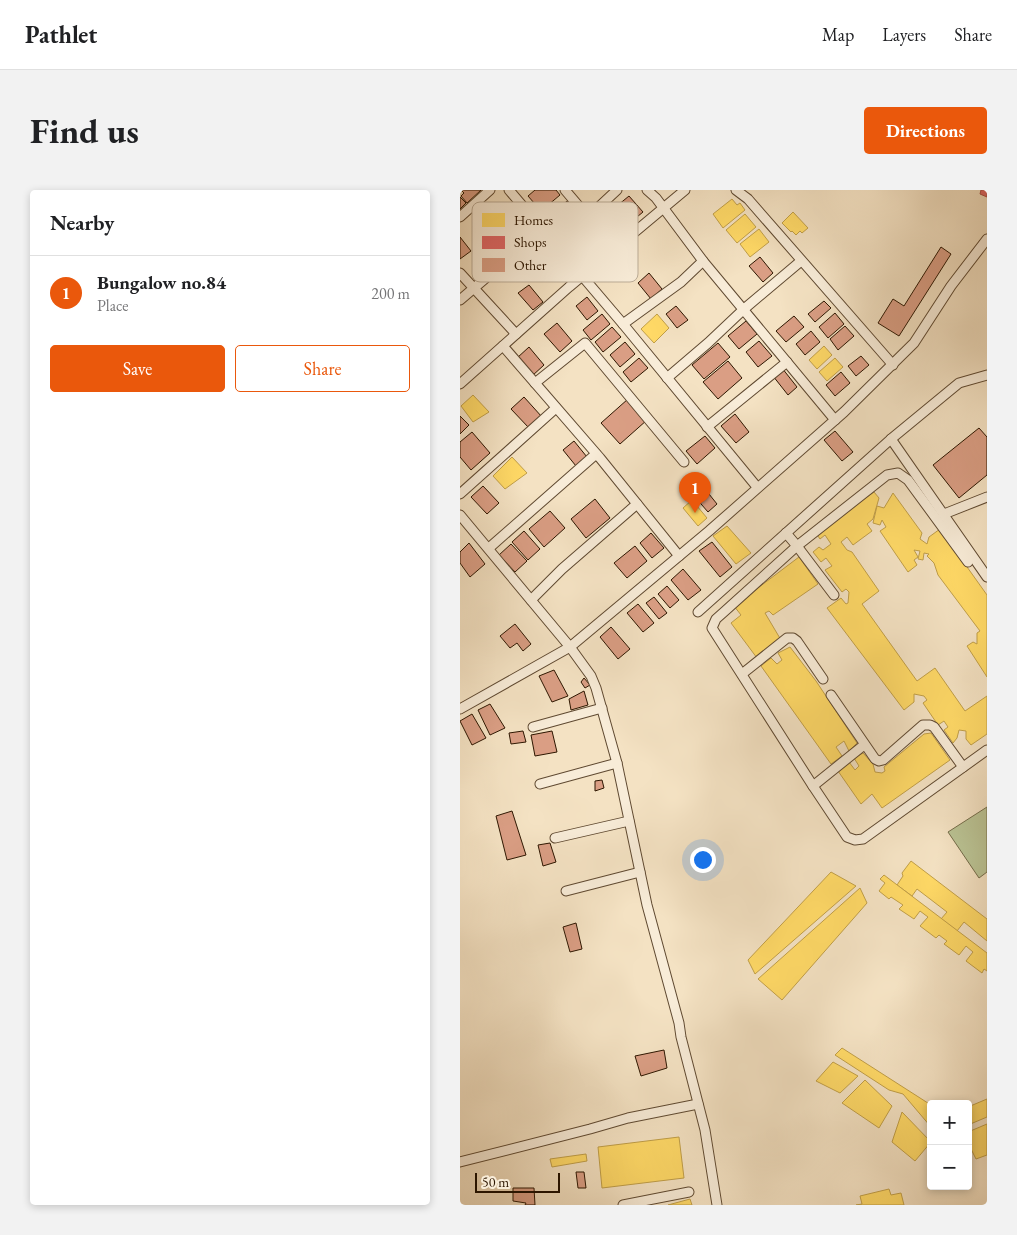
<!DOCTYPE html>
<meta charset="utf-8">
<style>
:root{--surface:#fff;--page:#f2f2f2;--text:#202124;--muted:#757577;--line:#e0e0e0;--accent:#ea580c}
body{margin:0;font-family:"EB Garamond",serif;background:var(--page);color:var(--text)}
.controls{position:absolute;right:15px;bottom:15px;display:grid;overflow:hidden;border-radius:5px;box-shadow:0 2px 8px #0003}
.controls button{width:45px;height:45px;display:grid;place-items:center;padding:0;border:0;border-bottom:1px solid var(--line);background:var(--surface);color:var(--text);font:25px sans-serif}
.scale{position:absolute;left:15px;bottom:12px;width:85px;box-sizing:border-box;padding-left:5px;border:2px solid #2d1600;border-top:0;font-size:14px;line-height:18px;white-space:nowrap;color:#2d1600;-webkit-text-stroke:4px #f8ecd8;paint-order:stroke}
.you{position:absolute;left:242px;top:669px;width:18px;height:18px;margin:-12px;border:4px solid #fff;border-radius:50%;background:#1a73e8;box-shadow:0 0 0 8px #1a73e833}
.badge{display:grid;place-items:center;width:32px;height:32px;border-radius:50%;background:var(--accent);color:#fff;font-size:16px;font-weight:700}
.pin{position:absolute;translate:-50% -41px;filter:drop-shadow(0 1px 2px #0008)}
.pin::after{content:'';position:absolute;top:26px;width:18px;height:15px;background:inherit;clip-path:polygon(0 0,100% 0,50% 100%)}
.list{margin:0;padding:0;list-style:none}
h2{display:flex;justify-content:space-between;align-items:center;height:65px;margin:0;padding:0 20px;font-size:21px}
h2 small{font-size:16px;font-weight:400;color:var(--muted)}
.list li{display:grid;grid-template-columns:32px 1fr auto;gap:15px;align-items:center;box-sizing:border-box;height:75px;padding:0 20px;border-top:1px solid var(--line)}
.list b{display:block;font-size:19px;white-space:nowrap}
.list p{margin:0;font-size:16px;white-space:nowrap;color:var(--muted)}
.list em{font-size:16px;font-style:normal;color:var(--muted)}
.actions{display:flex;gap:10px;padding:15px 20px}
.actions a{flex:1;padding:11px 0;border:1px solid var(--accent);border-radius:5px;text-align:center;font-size:18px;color:var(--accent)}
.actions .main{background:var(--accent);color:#fff}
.map{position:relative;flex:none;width:527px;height:1015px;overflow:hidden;border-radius:5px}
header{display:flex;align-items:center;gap:30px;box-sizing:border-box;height:70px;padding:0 25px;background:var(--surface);border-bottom:1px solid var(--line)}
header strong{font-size:24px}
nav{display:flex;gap:28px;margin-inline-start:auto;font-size:18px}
.intro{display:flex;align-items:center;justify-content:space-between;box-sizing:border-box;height:120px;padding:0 30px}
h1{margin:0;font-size:35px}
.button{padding:12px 22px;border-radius:5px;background:var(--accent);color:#fff;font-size:18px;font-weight:700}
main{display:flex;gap:30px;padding:0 30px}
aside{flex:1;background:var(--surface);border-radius:5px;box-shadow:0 2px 8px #0003}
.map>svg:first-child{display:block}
</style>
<header>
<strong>Pathlet</strong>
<nav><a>Map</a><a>Layers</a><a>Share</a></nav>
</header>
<div class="intro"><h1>Find us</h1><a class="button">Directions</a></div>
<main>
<aside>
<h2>Nearby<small></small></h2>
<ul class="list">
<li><span class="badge">1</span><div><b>Bungalow no.84</b><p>Place</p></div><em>200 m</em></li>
</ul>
<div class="actions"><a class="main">Save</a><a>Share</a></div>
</aside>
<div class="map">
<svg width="527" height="1015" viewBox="0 0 527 1015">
<rect width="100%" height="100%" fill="#f4e2c3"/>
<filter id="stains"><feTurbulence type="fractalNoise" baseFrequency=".004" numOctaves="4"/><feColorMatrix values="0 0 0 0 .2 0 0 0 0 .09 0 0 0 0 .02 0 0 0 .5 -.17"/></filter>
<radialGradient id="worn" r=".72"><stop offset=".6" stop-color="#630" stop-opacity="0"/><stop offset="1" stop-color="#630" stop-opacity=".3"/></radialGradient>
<polygon fill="#bac394" stroke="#746c4a" points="527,617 527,682 519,688 488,642"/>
<g fill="#ffd966" stroke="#c09e47">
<polygon points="272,9 277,15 280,13 285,20 263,38 253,24"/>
<polygon points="333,22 348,38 342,43 340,41 336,45 332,41 331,42 322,33"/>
<polygon points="285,24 296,37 277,53 266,40"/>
<polygon points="299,39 309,52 290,67 280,54"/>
<polygon points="197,124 209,138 194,153 181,139"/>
<polygon points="364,156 372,165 357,179 349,170"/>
<polygon points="375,168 383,177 367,191 359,182"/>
<polygon points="13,205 29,222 13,232 1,216"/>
<polygon points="52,267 67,283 45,299 33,286"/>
<polygon points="414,302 419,308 413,329 407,334 412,341 393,355 387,347 381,352 387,360 392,362 419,401 402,414 457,491 475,478 505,521 527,506 527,544 511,555 506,549 506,541 499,540 497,548 493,553 484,540 488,537 484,531 478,535 463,513 467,510 464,506 454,504 454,512 444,520 367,418 381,408 386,414 388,413 389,402 386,399 382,402 365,380 372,376 366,368 361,372 353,362 359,357 363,360 371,354 365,345 360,349 356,343"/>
<polygon points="433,303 462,343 460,349 467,354 469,347 480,339 527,405 527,487 507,456 513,452 517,454 517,443 520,441 478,385 474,373 467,366 469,364 464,363 463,370 458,369 460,361 454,360 458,367 454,370 457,375 448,382 420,341 426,337 422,330 420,335 413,333 417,316 424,318"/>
<polygon points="232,310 247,328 238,336 223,318"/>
<polygon points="267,336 291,363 276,374 253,346"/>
<polygon points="339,367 358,394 313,425 309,421 305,423 321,450 297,468 271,433 281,425 274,416"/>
<polygon points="330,457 356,491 397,553 389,561 384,551 376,557 382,566 371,574 301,476 311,468 317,474 322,470 318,463"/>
<polygon points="471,543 490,570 422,618 412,604 401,614 378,581 389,572 395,580 399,576 394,568 403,563 413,574 415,582 422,583 425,581 424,577 464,544"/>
<polygon points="451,671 527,729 527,751 504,732 497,741 481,729 487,722 457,699 452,706 437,695 443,686 442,683"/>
<polygon points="371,682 396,696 295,784 288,770"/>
<polygon points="424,685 527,763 527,781 524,779 522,783 506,771 513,762 506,756 499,765 484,754 487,751 479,745 476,748 460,736 468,727 460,721 454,729 439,719 443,715 431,707 429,709 419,701 425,693 420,689"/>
<polygon points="400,698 407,713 322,810 298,789"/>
<polygon points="382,858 471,915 471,937 443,904 429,900 375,865"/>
<polygon points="373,872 398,886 380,903 356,891"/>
<polygon points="405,890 432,916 419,938 382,913"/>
<polygon points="527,909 527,927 508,935 508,917"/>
<polygon points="442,922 471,952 455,971 432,952"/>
<polygon points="527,934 527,965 516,969 508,953 508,942"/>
<polygon points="219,947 224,988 142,998 138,957"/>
<polygon points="126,964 127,971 92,977 90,969"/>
<polygon points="429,999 431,1005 441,1003 444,1015 396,1015 402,1014 400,1006"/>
<polygon points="230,1009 232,1015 208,1015"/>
</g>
<polygon fill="#e06666" stroke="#aa4e47" points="521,0 527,0 527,7 520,4"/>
<g fill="#da9e84" stroke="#2d1600">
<polygon points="1,0 21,0 7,13 1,6 4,3"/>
<polygon points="75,0 96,0 100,5 81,21 68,6"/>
<polygon points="169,6 183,22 166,36 152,20"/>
<polygon points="0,7 6,13 0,19"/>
<polygon points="107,11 122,28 104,43 90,26"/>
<polygon points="0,47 11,61 0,69"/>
<polygon points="481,57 491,64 439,146 418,133 433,109 444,116"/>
<polygon points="300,67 313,83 303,92 289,76"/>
<polygon points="189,83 202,99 191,109 178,93"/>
<polygon points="69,95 83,112 73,120 58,103"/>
<polygon points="127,107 138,121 127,130 116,116"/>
<polygon points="364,111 371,118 355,132 348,124"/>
<polygon points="216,116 228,130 217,138 206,124"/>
<polygon points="375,123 384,134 368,148 359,137"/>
<polygon points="142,124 150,134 131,150 123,140"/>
<polygon points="334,126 344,137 326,152 316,141"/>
<polygon points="286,131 297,144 279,159 268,146"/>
<polygon points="97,133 112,151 100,162 84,144"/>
<polygon points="385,136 394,146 378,160 370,149"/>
<polygon points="152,137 161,147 143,162 135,152"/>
<polygon points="351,141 360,152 345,165 336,154"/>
<polygon points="299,151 312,166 298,177 286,162"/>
<polygon points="165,152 175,164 160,177 150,165"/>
<polygon points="258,153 270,167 244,189 232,175"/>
<polygon points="69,157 84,175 72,186 57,168"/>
<polygon points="401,166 409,175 396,186 388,176"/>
<polygon points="179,168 188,178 171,192 163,182"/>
<polygon points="268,171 282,188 258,209 243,192"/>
<polygon points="322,178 337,197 328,205 313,186"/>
<polygon points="381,182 390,193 375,206 366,195"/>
<polygon points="64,207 82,227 69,238 51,219"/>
<polygon points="168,209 187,230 160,254 141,233"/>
<polygon points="275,224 289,242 276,253 261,236"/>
<polygon points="0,226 9,235 0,244"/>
<polygon points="519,238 527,247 527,285 499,308 473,275"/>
<polygon points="375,241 393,262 382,271 364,250"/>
<polygon points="12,242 30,263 11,280 0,267 0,252"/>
<polygon points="245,246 255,258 237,274 226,261"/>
<polygon points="114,251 127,267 116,276 103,260"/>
<polygon points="23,296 39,313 27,324 11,307"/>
<polygon points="245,299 257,314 248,322 235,307"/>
<polygon points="135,309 150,328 126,348 111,329"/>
<polygon points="90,321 105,338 84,357 69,339"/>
<polygon points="64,341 80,359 68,370 52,352"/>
<polygon points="191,343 204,358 192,368 180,353"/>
<polygon points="252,352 272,377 260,387 239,361"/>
<polygon points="9,353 25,374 10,387 0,373 0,362"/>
<polygon points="51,354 67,371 55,382 39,365"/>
<polygon points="175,356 187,371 167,388 154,373"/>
<polygon points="223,379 241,400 228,410 211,390"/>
<polygon points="207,396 219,410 210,418 198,404"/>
<polygon points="194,407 207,423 199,429 186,413"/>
<polygon points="178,414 194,433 183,442 167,423"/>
<polygon points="55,434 71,454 63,461 57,453 50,458 40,446"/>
<polygon points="151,437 170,459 158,469 140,447"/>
<polygon points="94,480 108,506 92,512 79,486"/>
<polygon points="124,488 130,495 125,498 121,492"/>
<polygon points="124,501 128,515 111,520 109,509"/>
<polygon points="30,514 45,538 30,545 18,520"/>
<polygon points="12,524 26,548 12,555 0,531"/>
<polygon points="63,541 66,552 51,554 49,543"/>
<polygon points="92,541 97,562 75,566 71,545"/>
<polygon points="142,590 144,598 135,601 135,591"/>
<polygon points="52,621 66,665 47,670 36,626"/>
<polygon points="90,653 96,672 83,676 78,655"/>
<polygon points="116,733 122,759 110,762 103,737"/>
<polygon points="204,860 207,878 181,886 175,866"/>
<polygon points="116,982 124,982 126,998 118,998"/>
<polygon points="53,998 74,998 75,1015 65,1015 66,1013 53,1011"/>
</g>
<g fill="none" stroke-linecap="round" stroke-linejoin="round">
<defs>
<g id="minor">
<polyline points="49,0 163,134 297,297"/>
<polyline points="105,0 128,27 157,0"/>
<polyline points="187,0 196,8 243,71 375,230"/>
<polyline points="276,0 288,9 433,175"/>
<polyline points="0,27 30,0"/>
<polyline points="109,46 128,27"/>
<polyline points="0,83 56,144"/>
<polyline points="0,110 82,40"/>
<polyline points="163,134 221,92 243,71"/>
<polyline points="43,156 140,268 219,366"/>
<polyline points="207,188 248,153 284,119 341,71"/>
<polyline points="75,193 125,153 224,272"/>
<polyline points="0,194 109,97 225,0"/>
<polyline points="247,237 327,172"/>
<polyline points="431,249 527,387"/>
<polyline points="0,304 96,218"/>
<polyline points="484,324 527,307"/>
<polyline points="0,325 110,457 131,486 136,498 157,573 187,715 219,833 221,847 245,940 257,1015"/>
<polyline points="326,343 337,356 265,421 256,429 252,438 353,596"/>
<polyline points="29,358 136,264"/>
<polyline points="374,405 337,356 427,285 438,283 448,290 508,372"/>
<polyline points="71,410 102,379 177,314"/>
<polyline points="238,422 431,249 499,193 527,185"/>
<polyline points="282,484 327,448 333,448 337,451 363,489"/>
<polyline points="371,505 415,569 419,571 423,570 463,535 470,535 474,537 503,577"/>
<polyline points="0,519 110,457 249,341 384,222 454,153 491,96 527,49"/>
<polyline points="73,537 142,518"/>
<polyline points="404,555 353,596 387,647 395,650 403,649 527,560"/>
<polyline points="80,594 157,573"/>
<polyline points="95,648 169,631"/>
<polyline points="106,701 180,682"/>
<polyline points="0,972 130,939 168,928 238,914"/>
<polyline points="163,1015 229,1002"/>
</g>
</defs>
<use href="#minor" stroke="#5f4931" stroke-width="11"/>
<use href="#minor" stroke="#f8ecd8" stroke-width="9"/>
</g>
<rect x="12" y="12" width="166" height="80" rx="8" fill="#f8ecd8" stroke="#bbac97" stroke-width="1"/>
<rect x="22" y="23" width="23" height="14" fill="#ffd966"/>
<rect x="22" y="46" width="23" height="13" fill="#e06666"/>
<rect x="22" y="68" width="23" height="14" fill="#da9e84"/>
<g font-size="14" fill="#2d1600">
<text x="54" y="35">Homes</text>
<text x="54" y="57">Shops</text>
<text x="54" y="80">Other</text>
</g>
<rect width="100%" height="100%" filter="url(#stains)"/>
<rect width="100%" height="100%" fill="url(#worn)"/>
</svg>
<div class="controls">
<button>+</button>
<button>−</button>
</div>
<div class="scale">50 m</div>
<div class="you"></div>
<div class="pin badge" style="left:235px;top:323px">1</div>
</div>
</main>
